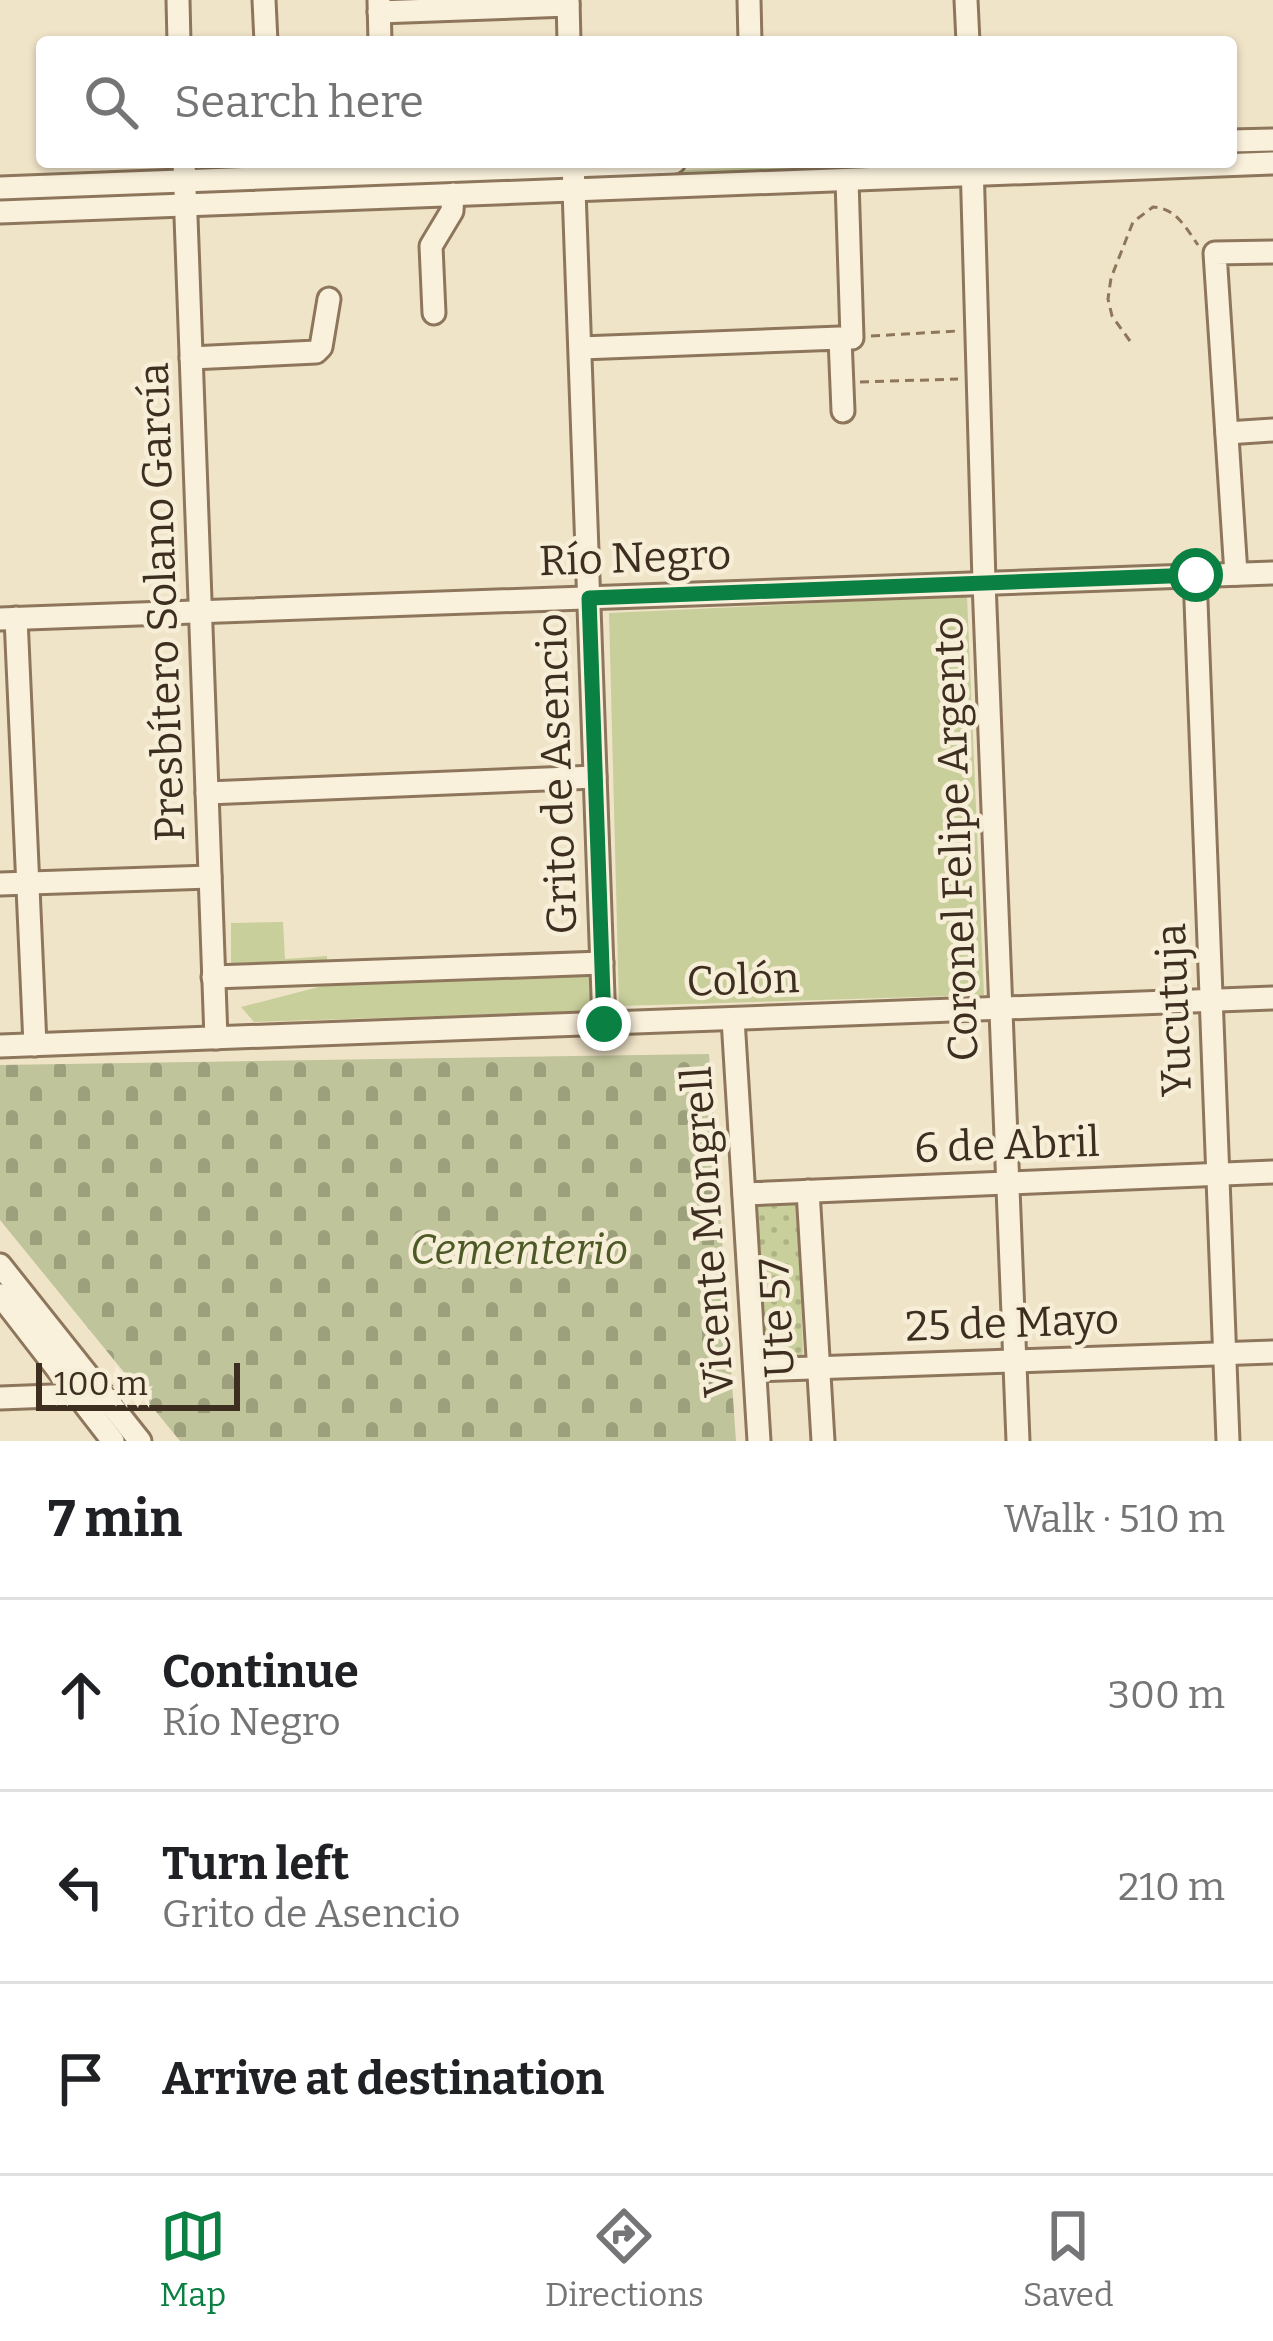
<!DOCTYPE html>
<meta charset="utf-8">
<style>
:root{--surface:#fff;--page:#f6f6f6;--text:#202124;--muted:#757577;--line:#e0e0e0;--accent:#0b8043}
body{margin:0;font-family:Bitter,serif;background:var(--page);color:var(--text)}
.scale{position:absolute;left:36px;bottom:30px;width:204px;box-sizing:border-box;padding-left:12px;border:6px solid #3d2e20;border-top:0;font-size:33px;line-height:42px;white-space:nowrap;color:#3d2e20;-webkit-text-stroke:9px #f7eed8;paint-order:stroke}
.stop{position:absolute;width:36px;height:36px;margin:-27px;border:9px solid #0b8043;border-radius:50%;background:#fff}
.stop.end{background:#0b8043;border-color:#fff;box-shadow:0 3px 12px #0008}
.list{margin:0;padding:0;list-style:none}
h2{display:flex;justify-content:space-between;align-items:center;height:156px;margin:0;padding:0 48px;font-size:51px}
h2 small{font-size:39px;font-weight:400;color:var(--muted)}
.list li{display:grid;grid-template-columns:78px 1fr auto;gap:36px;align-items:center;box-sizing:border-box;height:192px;padding:0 48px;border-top:3px solid var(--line)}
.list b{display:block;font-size:45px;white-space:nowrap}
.list p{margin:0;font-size:39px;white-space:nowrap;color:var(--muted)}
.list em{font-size:39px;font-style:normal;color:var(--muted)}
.icon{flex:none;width:66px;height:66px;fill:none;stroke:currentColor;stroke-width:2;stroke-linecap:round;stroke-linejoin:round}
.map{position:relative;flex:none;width:1273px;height:1441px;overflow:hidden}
.search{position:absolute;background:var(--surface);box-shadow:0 3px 9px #0004;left:36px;right:36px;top:36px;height:132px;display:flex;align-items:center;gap:30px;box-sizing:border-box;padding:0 42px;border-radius:12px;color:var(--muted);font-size:45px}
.sheet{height:732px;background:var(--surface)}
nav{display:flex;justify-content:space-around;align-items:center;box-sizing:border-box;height:168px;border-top:3px solid var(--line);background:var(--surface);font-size:33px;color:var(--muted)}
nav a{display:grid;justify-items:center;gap:6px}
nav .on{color:var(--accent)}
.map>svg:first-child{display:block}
</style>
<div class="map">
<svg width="1273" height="1441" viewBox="0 0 1273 1441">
<defs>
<pattern id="cemetery-stones" width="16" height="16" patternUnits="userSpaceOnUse" patternTransform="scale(3)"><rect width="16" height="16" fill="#bfc49a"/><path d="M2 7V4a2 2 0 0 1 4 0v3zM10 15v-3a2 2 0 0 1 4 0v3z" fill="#9ca07d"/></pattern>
<pattern id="park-dots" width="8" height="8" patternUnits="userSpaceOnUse" patternTransform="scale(3)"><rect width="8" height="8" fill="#c9cf9b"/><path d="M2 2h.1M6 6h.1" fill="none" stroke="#aeb285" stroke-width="1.8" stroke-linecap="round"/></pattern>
</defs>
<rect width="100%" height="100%" fill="#f0e4c8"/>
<g fill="#c9cf9b">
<polygon points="925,162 943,162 943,168 595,180 595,173"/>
<polygon points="557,176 558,184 199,196 199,187"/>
<polygon points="967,596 984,995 619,1006 609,613"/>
<polygon points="283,922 285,959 327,956 327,961 231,967 231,923"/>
<polygon points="592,969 594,1011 254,1022 241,1007 349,979"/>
</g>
<polygon fill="url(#cemetery-stones)" points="709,1054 736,1441 180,1441 0,1220 0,1065"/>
<polygon fill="url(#park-dots)" points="757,1201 795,1202 798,1207 803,1352 800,1359 759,1360 751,1206"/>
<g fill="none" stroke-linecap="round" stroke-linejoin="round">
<defs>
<g id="minor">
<polyline points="178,0 179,42"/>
<polyline points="264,0 266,42"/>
<polyline points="568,0 569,42"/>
<polyline points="749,0 750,42"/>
<polyline points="966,0 968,42"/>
<polyline points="379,1 380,42"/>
<polyline points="379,12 568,5"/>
<polyline points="1231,141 1273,140"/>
<polyline points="184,162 216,1038"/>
<polyline points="573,162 604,1024"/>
<polyline points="972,162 984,582 1018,1441"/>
<polyline points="847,180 852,338"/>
<polyline points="0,188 674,162"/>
<polyline points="0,212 1273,163"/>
<polyline points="434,313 431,246 452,211 453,194"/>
<polyline points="581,348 840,338 843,411"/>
<polyline points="191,358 316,352 321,347 329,299"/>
<polyline points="1227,433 1273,430"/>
<polyline points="1236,574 1215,253 1273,252"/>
<polyline points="1195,575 1228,1441"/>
<polyline points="16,618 35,1045"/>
<polyline points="0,619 1273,573"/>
<polyline points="207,793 595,777"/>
<polyline points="0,884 210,877"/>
<polyline points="213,977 602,963"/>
<polyline points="733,1019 759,1441"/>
<polyline points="0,1046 1273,998"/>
<polyline points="808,1191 823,1441"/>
<polyline points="744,1194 1273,1172"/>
<polyline points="0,1265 140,1441"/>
<polyline points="0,1295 113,1441"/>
<polyline points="755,1370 1273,1352"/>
<polyline points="0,1398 78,1395 84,1391"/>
</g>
</defs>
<use href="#minor" stroke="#8d765c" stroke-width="27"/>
<g stroke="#8d765c" stroke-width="3" stroke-dasharray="9 6" stroke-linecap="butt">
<polyline points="871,336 957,331"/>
<path d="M1130,341L1112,316L1108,299L1111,278L1133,222L1153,207C1176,208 1186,228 1198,245"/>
<polyline points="860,382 958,379"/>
</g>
<use href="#minor" stroke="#faf1dc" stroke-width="21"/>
</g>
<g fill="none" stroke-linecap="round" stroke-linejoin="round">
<polyline stroke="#0b8043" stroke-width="15" points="604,1024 589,598 1196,575"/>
</g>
<g text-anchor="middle" stroke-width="9" stroke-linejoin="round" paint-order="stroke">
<g font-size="42" fill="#3d2e20" stroke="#f7eed8">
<text transform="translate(635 557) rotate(-2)" y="15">Río Negro</text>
<text transform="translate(161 602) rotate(-92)" y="15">Presbítero Solano García</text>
<text transform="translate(556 774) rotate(-92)" y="15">Grito de Asencio</text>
<text transform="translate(955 839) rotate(-92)" y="15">Coronel Felipe Argento</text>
<text transform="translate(743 979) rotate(-2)" y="15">Colón</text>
<text transform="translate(1173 1010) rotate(-92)" y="15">Yucutuja</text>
<text transform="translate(1007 1144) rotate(-2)" y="15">6 de Abril</text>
<text transform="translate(707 1232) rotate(-94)" y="15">Vicente Mongrell</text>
<text transform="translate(776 1318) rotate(-93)" y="15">Ute 57</text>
<text transform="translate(1012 1322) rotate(-2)" y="15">25 de Mayo</text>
</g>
<g font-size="42" font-style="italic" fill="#4d5a26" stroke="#f7eed8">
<text x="519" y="1264">Cementerio</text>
</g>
</g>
</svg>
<div class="scale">100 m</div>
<div class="stop" style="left:1196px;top:575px"></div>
<div class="stop end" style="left:604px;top:1024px"></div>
<div class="search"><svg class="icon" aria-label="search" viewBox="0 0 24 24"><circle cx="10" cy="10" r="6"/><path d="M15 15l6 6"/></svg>Search here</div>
</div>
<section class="sheet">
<h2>7 min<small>Walk · 510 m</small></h2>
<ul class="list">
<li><svg class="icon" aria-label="ahead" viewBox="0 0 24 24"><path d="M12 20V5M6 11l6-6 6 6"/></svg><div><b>Continue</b><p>Río Negro</p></div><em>300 m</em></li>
<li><svg class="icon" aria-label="left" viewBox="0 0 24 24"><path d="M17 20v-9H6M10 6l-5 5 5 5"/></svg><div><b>Turn left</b><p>Grito de Asencio</p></div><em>210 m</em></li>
<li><svg class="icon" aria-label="arrive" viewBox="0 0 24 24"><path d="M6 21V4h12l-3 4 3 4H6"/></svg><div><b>Arrive at destination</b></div></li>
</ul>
</section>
<nav>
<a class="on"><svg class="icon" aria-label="map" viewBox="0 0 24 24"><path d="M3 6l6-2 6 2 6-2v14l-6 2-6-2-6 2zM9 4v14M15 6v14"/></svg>Map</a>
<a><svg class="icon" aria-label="directions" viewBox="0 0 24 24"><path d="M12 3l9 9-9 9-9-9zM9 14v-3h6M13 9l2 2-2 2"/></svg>Directions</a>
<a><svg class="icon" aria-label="saved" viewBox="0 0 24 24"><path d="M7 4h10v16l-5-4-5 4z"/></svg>Saved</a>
</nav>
